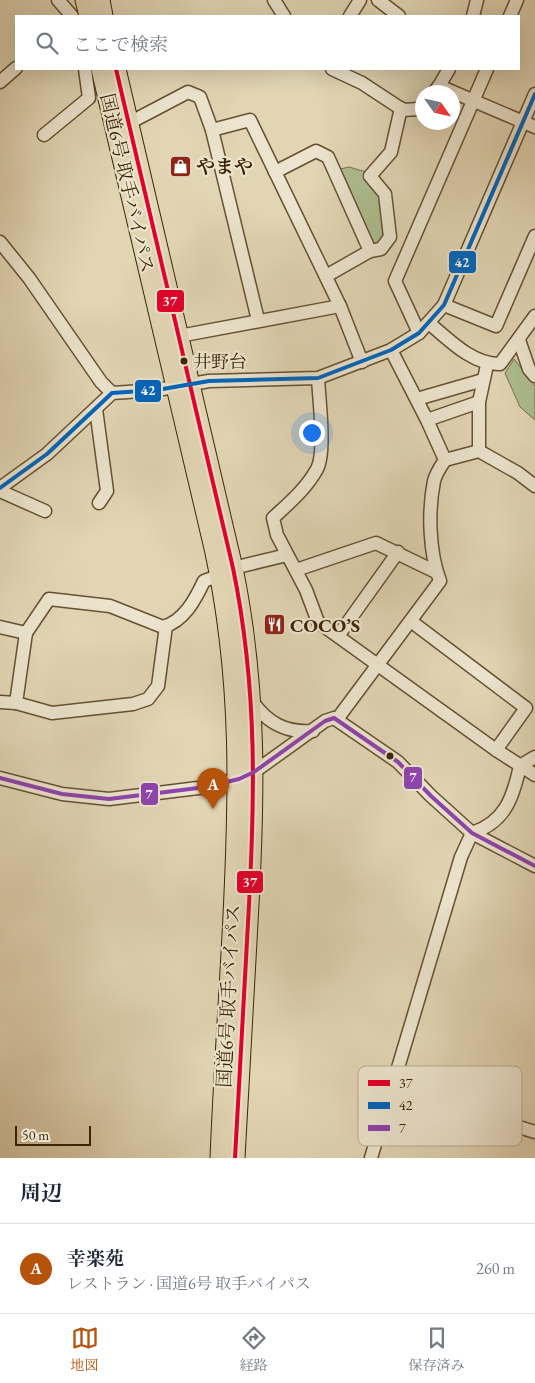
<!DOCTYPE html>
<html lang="ja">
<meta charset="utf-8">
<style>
:root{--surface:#fff;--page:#f6f6f7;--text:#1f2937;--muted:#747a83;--line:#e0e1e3;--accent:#b45309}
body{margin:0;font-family:"EB Garamond","Noto Serif JP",serif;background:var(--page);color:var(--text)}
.compass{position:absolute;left:415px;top:85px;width:45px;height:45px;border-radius:50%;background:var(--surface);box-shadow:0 5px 20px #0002;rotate:124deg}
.scale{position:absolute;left:15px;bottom:12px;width:76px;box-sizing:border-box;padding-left:5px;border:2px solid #3c2505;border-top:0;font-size:14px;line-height:18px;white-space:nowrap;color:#3c2505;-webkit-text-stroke:4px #ece4ce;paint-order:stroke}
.you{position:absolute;left:311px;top:432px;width:18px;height:18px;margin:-12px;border:4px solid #fff;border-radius:50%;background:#1a73e8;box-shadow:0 0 0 8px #1a73e833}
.badge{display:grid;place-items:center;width:32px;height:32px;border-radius:50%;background:var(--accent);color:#fff;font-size:16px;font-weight:700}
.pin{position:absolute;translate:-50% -41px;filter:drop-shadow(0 1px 2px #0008)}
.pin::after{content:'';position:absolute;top:26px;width:18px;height:15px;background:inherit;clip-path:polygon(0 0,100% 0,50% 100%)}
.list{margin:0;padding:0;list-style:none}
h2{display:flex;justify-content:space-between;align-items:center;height:65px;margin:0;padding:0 20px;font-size:21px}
h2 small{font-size:16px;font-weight:400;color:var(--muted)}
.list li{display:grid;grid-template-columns:32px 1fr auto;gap:15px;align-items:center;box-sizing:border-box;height:90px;padding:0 20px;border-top:1px solid var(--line)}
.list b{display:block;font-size:19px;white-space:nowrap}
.list p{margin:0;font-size:16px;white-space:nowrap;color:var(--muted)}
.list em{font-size:16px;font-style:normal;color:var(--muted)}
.icon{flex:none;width:28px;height:28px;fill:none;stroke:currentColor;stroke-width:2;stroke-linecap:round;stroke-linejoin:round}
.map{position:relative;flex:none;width:535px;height:1158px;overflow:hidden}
.search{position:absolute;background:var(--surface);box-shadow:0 5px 20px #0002;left:15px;right:15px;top:15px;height:55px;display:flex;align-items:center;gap:12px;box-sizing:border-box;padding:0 18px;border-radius:0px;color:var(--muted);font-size:19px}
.sheet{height:155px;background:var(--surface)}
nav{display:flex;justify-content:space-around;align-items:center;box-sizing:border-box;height:70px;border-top:1px solid var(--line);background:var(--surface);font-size:14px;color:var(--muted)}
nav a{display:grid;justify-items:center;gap:2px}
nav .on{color:var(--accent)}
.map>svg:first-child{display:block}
</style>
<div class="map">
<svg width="535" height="1158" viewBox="0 0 535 1158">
<rect width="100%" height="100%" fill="#e1d5b4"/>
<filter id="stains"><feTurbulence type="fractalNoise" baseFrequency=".004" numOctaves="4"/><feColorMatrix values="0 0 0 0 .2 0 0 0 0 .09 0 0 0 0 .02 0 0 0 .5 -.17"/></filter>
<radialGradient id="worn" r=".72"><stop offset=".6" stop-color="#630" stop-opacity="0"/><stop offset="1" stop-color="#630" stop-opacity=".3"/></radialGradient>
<g fill="#aebe90" stroke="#75724a">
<polygon points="349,167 366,172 385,190 390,237 370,251 336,170"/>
<polygon points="514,359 535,386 535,420 520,407 505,373"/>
</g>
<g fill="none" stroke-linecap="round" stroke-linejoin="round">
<defs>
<g id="minor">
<polyline points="58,0 72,16"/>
<polyline points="274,0 284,16"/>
<polyline points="378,0 399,16"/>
<polyline points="350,16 360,0"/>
<polyline points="473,16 477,0"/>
<polyline points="510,16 517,0"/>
<polyline points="332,69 362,83 403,110 419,109 422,105"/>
<polyline points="0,82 16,68"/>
<polyline points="439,86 449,69"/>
<polyline points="434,92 439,86 535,127"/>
<polyline points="129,123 188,92 200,97 212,130"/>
<polyline points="44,135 89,98 85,69"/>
<polyline points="275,172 316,151 328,157 370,251 326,276"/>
<polyline points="0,242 29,278 101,382 112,393"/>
<polyline points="370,251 381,249 390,237 385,194 370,176 391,152 401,108"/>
<polyline points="444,305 496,326 535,236"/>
<polyline points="258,320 212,130 250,120 340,306 362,362"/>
<path d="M429,323C449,340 473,365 500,364L535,316"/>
<polyline points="419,333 395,281 487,69"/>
<polyline points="179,336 340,306"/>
<polyline points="519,340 529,369 535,376"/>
<path d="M318,378C319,399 326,452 317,469C306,489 289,503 273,518L277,535L306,590L318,622L496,750L535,775"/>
<polyline points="417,399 483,380"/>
<polyline points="96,409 107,491 99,503"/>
<polyline points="427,420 479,402"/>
<polyline points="479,451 479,402 487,365"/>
<polyline points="445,460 479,451 518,473 535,486"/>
<polyline points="0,488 47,454 112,393 157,390 209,381 318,378 391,350 419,333 444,305 535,94"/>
<polyline points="0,491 45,511"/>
<polyline points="233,568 287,555"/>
<polyline points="296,570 376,543 436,572"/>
<polyline points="412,622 526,708 496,750"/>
<path d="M0,627L26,633L49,599L110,606L163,627C184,621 195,600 204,581L220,575"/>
<polyline points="26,633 16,703 52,713 133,704 148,699 158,686 166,626"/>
<polyline points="338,636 398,552"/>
<path d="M252,701C267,723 286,733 313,731"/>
<polyline points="0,702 16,703"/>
<path d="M338,718L440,581C429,552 428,511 434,481C436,473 441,466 445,460L427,420L391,350"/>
<polyline points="0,778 62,794 109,799 206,787 239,779 254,772 325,721 334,718 398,762 431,796 472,833 535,866"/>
<polyline points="394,1088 535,1132"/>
<path d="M371,1158L461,857L472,833C505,822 513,798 520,766L535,757"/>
</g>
<g id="highway">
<polyline points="85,0 89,16"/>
<polyline points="100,0 103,16"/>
<path d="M101,69L214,548C243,681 239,801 232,935C228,1010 223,1084 220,1158"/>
<path d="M116,69L233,568C258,690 255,800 248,923C244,1001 239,1080 235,1158"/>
</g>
</defs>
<use href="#minor" stroke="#655131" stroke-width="15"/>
<use href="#highway" stroke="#3c2505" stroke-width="21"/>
<use href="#minor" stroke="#ece4ce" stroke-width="12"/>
<use href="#highway" stroke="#e1d5b4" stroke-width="19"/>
<defs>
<path id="bus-1" d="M116,69L233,568C258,690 255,800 248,923C244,1001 239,1080 235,1158"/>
<polyline id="bus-2" points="0,488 47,454 112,393 157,390 209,381 318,378 391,350 419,333 444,305 535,94"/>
<polyline id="bus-3" points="0,778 62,794 109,799 206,787 239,779 254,772 325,721 334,718 398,762 431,796 472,833 535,866"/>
</defs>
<use href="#bus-1" stroke="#ece4ce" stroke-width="8"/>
<use href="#bus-2" stroke="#ece4ce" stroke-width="8"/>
<use href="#bus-3" stroke="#ece4ce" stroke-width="8"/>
<use href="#bus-1" stroke="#e4002b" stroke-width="4"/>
<use href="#bus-2" stroke="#0065bd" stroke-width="4"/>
<use href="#bus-3" stroke="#8e44ad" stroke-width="4"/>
</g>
<defs>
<symbol id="shop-square" viewBox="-11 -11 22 22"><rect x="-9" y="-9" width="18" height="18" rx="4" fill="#8f2418" stroke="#ece4ce"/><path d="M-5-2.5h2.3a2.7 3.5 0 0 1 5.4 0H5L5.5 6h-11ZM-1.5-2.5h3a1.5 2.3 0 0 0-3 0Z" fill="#fff"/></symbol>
<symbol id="restaurant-square" viewBox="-11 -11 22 22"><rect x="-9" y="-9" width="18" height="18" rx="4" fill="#8f2418" stroke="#ece4ce"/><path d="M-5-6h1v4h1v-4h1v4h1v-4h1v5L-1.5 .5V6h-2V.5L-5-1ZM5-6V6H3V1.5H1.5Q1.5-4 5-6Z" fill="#fff"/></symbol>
</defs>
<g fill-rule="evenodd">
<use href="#shop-square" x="168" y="154" width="25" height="25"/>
<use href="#restaurant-square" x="262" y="612" width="25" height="25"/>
</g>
<g fill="#3c2505" stroke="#ece4ce" stroke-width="2">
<circle cx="184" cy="361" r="4.5"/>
<circle cx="390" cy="756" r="4.5"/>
</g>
<g text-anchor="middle" stroke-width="4.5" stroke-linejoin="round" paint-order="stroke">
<g font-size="18" fill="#3c2505" stroke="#ece4ce" text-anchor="start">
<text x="193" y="368">井野台</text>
</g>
<g font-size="19" font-weight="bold" fill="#3c2505" stroke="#ece4ce" text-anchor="start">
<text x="196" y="173">やまや</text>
<text x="290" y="632">COCO’S</text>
</g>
<g font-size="19" fill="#3c2505" stroke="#ece4ce">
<text transform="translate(128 183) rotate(77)" y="7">国道6号 取手バイパス</text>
<text transform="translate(228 996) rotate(-87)" y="7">国道6号 取手バイパス</text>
</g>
</g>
<rect x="358" y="1066" width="164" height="80" rx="8" fill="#ece4ce" stroke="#b7ab92" stroke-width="1"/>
<rect x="368" y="1080" width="22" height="6" fill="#e4002b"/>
<rect x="368" y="1102" width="22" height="7" fill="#0065bd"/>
<rect x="368" y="1125" width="22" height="6" fill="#8e44ad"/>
<g font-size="14" fill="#3c2505">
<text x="399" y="1088">37</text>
<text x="399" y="1110">42</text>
<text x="399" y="1133">7</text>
</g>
<g stroke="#ece4ce" stroke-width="2">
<rect x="448" y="250" width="29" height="24" rx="5" fill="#0065bd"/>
<rect x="156" y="289" width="29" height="24" rx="5" fill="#e4002b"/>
<rect x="134" y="379" width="28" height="24" rx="5" fill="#0065bd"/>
<rect x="403" y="766" width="20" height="24" rx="5" fill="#8e44ad"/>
<rect x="140" y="782" width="19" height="24" rx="5" fill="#8e44ad"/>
<rect x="236" y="870" width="28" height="24" rx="5" fill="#e4002b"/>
</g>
<g font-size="14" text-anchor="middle" font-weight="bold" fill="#fff">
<text x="462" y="267">42</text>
<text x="170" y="306">37</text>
<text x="148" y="395">42</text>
<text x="413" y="782">7</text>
<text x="149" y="799">7</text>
<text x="250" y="887">37</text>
</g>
<rect width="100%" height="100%" filter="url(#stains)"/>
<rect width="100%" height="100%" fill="url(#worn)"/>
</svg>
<svg class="compass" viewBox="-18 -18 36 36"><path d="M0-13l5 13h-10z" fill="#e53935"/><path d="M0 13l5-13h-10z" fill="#747a83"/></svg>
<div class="scale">50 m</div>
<div class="you"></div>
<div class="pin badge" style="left:213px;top:809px">A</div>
<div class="search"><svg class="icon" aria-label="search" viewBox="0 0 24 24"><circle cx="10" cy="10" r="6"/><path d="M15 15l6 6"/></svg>ここで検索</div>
</div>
<section class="sheet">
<h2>周辺<small></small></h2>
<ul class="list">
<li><span class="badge">A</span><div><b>幸楽苑</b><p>レストラン · 国道6号 取手バイパス</p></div><em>260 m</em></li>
</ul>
</section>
<nav>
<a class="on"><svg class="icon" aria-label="map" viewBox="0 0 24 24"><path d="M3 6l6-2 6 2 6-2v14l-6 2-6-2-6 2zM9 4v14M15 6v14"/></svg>地図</a>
<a><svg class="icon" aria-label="directions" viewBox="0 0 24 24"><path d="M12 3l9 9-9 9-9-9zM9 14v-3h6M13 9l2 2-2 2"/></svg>経路</a>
<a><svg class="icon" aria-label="saved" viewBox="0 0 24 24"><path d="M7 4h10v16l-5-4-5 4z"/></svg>保存済み</a>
</nav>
